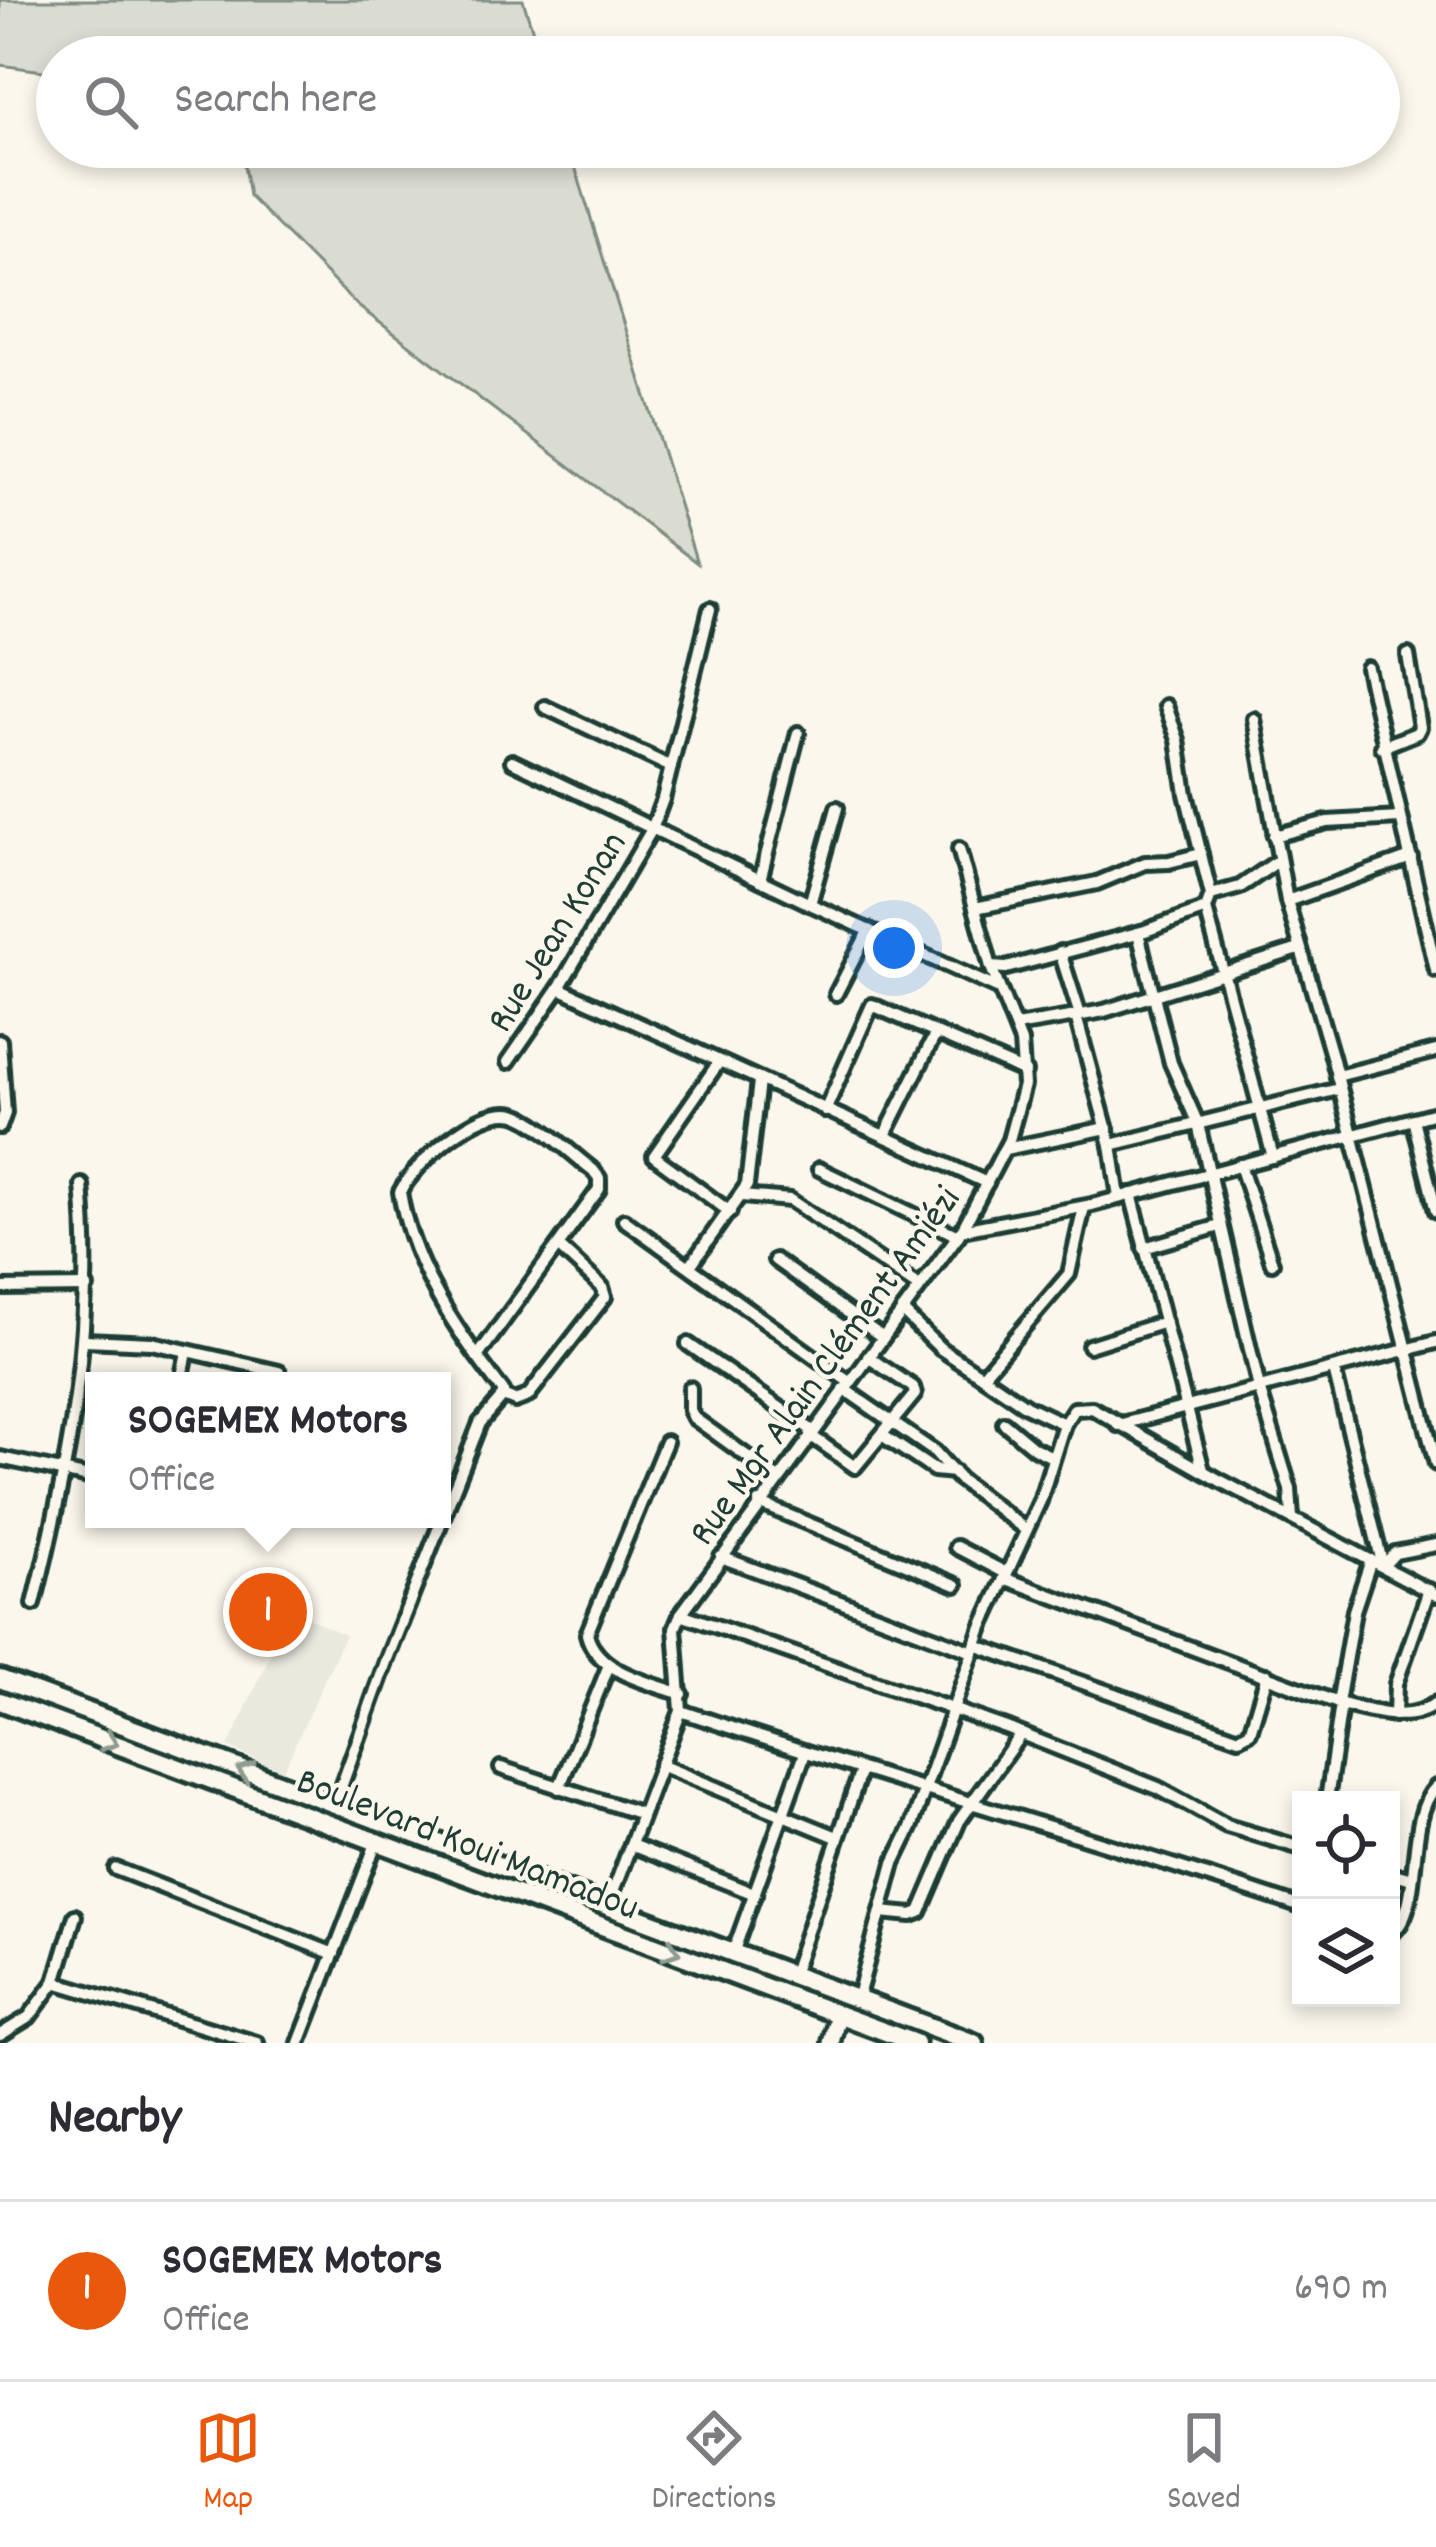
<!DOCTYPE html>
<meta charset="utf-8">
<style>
:root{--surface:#fff;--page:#f7f7f7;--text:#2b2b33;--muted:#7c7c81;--line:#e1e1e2;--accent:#ea580c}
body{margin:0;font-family:Dekko,sans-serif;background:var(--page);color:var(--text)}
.controls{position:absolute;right:36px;bottom:36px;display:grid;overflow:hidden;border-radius:0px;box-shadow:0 6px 18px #0003}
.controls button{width:108px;height:108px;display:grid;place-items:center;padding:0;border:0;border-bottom:3px solid var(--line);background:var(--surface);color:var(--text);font:60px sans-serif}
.you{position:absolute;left:894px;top:948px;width:42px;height:42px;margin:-30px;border:9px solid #fff;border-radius:50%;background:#1a73e8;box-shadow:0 0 0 18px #1a73e833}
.badge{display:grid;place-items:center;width:78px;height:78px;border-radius:50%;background:var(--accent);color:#fff;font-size:39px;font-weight:700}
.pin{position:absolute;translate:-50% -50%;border:6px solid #fff;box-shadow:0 3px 12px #0006}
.popup{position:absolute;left:85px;top:1372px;width:366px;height:156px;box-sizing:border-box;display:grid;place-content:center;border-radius:0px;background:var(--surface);filter:drop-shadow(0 3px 9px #0005);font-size:39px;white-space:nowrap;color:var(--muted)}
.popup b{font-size:45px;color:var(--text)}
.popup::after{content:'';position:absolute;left:50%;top:100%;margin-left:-24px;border:24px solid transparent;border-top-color:var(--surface)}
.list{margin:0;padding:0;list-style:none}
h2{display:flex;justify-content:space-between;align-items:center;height:156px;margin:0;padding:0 48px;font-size:51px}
h2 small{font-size:39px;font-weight:400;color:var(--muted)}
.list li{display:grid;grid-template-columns:78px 1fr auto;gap:36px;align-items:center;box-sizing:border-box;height:180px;padding:0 48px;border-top:3px solid var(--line)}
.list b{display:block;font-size:45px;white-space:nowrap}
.list p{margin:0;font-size:39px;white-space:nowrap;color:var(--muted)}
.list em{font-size:39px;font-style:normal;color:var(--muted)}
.icon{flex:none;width:66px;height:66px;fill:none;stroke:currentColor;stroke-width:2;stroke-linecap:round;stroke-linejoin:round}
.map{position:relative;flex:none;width:1436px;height:2043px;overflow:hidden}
.search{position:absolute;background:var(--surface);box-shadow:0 6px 18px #0003;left:36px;right:36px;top:36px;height:132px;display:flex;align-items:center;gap:30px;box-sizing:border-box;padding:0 42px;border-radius:66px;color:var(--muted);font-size:45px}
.sheet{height:336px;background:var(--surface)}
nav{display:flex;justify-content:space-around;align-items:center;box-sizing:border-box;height:168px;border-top:3px solid var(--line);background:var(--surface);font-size:33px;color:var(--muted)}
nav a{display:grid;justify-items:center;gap:6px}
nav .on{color:var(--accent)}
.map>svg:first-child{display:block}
</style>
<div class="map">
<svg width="1436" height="2043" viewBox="0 0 1436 2043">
<rect width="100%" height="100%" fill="#fbf7ec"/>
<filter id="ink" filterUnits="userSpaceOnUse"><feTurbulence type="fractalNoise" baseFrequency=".00833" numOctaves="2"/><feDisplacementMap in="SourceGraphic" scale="24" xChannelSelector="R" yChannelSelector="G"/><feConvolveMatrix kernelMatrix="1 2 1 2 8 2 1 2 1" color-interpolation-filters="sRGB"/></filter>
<g filter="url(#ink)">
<polygon fill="#eae9de" points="291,1610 345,1635 283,1771 228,1747"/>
<g fill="#dbdcd1" stroke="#7d8c82" stroke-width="3">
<polygon points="0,0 523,0 541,57 57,57 57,73 0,65"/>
<polygon points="241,147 569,147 697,563 358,306 249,196"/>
</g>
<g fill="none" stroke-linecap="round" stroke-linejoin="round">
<defs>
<g id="street">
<polyline points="1367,668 1436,970"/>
<polyline points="545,707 671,767"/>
<polyline points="1254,719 1287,901 1332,1056 1436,1464"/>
<polyline points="1382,747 1417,733 1420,727 1408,655"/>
<polyline points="512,761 810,904 999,989"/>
<polyline points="1274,836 1327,822 1400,818"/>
<polyline points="760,880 798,733"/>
<polyline points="1211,895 1240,887 1278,861"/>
<polyline points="1287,901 1411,857"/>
<polyline points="810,904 837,808"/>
<polyline points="975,908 1097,883 1145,863 1169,862 1201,854"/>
<polyline points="1206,909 1273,1157"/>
<polyline points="1138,933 1171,1063 1198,1124 1259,1388 1290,1489 1292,1518"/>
<polyline points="1060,952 1080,1015"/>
<polyline points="991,967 1006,968 1145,931 1206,909 1211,895 1186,794 1178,740 1166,706"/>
<polyline points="559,988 987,1183"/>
<polyline points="836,994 869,930"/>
<polyline points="1076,1016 1104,1011 1299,949"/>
<polyline points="1016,1026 1076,1016 1111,1145 1119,1197"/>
<polyline points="0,1041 5,1113 0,1127"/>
<polyline points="508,1062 559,988 652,829 663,799 710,609"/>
<polyline points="719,1062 654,1156 730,1212"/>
<polyline points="1337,1076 1436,1051"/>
<polyline points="825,1111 872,1005 1025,1072"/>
<polyline points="1413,1119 1436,1211"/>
<polyline points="885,1135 936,1033"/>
<polyline points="1111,1145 1339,1089"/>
<polyline points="1005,1149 1107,1128"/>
<polyline points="1240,1165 1272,1263"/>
<polyline points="819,1169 958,1236"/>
<polyline points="1131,1194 1203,1470"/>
<polyline points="742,1196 790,1200 919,1287"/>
<polyline points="624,1220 849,1382"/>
<polyline points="962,1230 1092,1205 1436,1113"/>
<polyline points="1144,1248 1220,1226"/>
<polyline points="775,1260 882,1337"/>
<polyline points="690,1266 747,1185 759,1081"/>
<polyline points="0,1288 87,1287"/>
<polyline points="902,1311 941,1349 982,1376"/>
<polyline points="85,1340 152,1343 279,1372"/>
<polyline points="688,1344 813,1431"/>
<polyline points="1089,1346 1165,1322"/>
<polyline points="1334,1370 1383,1566"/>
<polyline points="181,1381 187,1352"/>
<polyline points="690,1388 690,1410 694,1418 777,1478"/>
<polyline points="844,1389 935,1452 959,1479 1026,1530"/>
<polyline points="503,1396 515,1401 528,1396 605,1297 602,1287 558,1246"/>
<polyline points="1004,1423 1034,1448 1052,1457"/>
<polyline points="1064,1424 1026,1406 982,1376 1069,1274 1084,1207"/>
<polyline points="1118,1425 1436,1342"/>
<polyline points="810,1435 855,1467 915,1394 913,1387 868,1357"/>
<polyline points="882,1435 934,1470 954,1472"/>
<path d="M666,1442L587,1634C596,1672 649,1683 682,1694"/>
<polyline points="0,1458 94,1478"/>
<polyline points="759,1503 956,1585"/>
<polyline points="956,1547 1006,1573"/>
<polyline points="721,1557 973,1652"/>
<polyline points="1383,1566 1395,1553 1436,1545"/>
<polyline points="1004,1578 1341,1704 1327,1800"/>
<path d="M34,1604C69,1463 95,1331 82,1185"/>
<polyline points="681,1614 1009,1729 1158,1788 1227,1826 1301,1848"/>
<polyline points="975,1645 1239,1738 1250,1732 1267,1675"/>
<polyline points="1338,1703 1354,1611 1371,1560"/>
<path d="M1341,1704C1372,1711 1409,1725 1436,1703"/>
<path d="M681,1711C886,1781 1095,1837 1301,1907"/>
<polyline points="1395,1715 1396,1684 1429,1590"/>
<polyline points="660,1765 837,1837"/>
<polyline points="501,1768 642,1814"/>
<polyline points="559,1788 609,1665"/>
<path d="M335,1804L387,1659L480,1423L503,1396V1391C457,1332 412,1267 400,1192C416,1162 479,1105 515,1114C537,1120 573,1155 593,1170L599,1178V1189L477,1357"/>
<polyline points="631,1845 755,1894"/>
<polyline points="116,1869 334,1954"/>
<polyline points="1391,1873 1412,1879"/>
<polyline points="607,1908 681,1711 675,1628 681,1614 962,1230 1009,1140 1024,1085 1021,1042 991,967 959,849"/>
<polyline points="881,1912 912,1915 920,1912 959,1821 1020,1735"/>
<path d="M1391,1934C1425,1910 1404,1819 1436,1787"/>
<polyline points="733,1953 805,1753"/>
<polyline points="792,1976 861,1770"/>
<polyline points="55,1982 75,1916"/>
<polyline points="857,2000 894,1863 911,1828 982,1627 1040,1501 1064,1424 1074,1409 1092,1408 1219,1480 1436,1595"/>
<polyline points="0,2035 29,2017 55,1982 257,2043"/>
<polyline points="299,2043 377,1841"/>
</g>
<polyline id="secondary" points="831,2043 838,2014"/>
<g id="primary">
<polyline points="0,1679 974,2043"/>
<polyline points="0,1701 915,2043"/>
</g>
</defs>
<use href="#street" stroke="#1f3d34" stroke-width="20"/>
<use href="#secondary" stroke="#1f3d34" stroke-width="24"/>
<use href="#primary" stroke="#1f3d34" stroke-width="26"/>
<use href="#street" stroke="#fbf7ec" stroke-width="10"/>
<use href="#secondary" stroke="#fbf7ec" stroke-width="15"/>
<use href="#primary" stroke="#fbf7ec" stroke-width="16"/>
</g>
<defs><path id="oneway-chevron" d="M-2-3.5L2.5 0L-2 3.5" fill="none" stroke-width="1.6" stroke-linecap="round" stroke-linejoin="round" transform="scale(3)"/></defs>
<g stroke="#8d9a90">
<use href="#oneway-chevron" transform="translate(110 1742) rotate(20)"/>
<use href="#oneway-chevron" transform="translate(245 1771) rotate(-160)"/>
<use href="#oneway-chevron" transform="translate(672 1951) rotate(19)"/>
</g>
</g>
<g text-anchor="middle" stroke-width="9" stroke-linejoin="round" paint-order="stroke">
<g font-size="39" fill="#1f3d34" stroke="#fbf7ec">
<text transform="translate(554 930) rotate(-58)" y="14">Rue Jean Konan</text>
<text transform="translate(822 1364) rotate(-54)" y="14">Rue Mgr Alain Clément Amiézi</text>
<text transform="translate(469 1841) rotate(21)" y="14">Boulevard Koui Mamadou</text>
</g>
</g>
</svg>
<div class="controls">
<button><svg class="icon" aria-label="locate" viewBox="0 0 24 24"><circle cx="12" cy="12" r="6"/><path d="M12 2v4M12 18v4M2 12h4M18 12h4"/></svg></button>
<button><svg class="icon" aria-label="layers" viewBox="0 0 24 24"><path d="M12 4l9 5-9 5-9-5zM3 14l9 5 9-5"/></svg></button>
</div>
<div class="you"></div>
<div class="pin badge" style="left:268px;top:1612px">1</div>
<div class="popup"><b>SOGEMEX Motors</b>Office</div>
<div class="search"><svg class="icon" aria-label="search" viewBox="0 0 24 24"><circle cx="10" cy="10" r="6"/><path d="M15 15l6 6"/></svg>Search here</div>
</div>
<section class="sheet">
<h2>Nearby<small></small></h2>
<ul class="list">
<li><span class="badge">1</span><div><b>SOGEMEX Motors</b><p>Office</p></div><em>690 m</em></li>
</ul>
</section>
<nav>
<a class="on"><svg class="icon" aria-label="map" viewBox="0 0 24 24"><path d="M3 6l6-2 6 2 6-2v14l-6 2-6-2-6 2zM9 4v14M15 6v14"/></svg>Map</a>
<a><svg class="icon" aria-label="directions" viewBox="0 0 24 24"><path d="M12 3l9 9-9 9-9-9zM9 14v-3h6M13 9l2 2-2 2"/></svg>Directions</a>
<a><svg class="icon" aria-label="saved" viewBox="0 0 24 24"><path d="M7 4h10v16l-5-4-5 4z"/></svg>Saved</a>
</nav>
